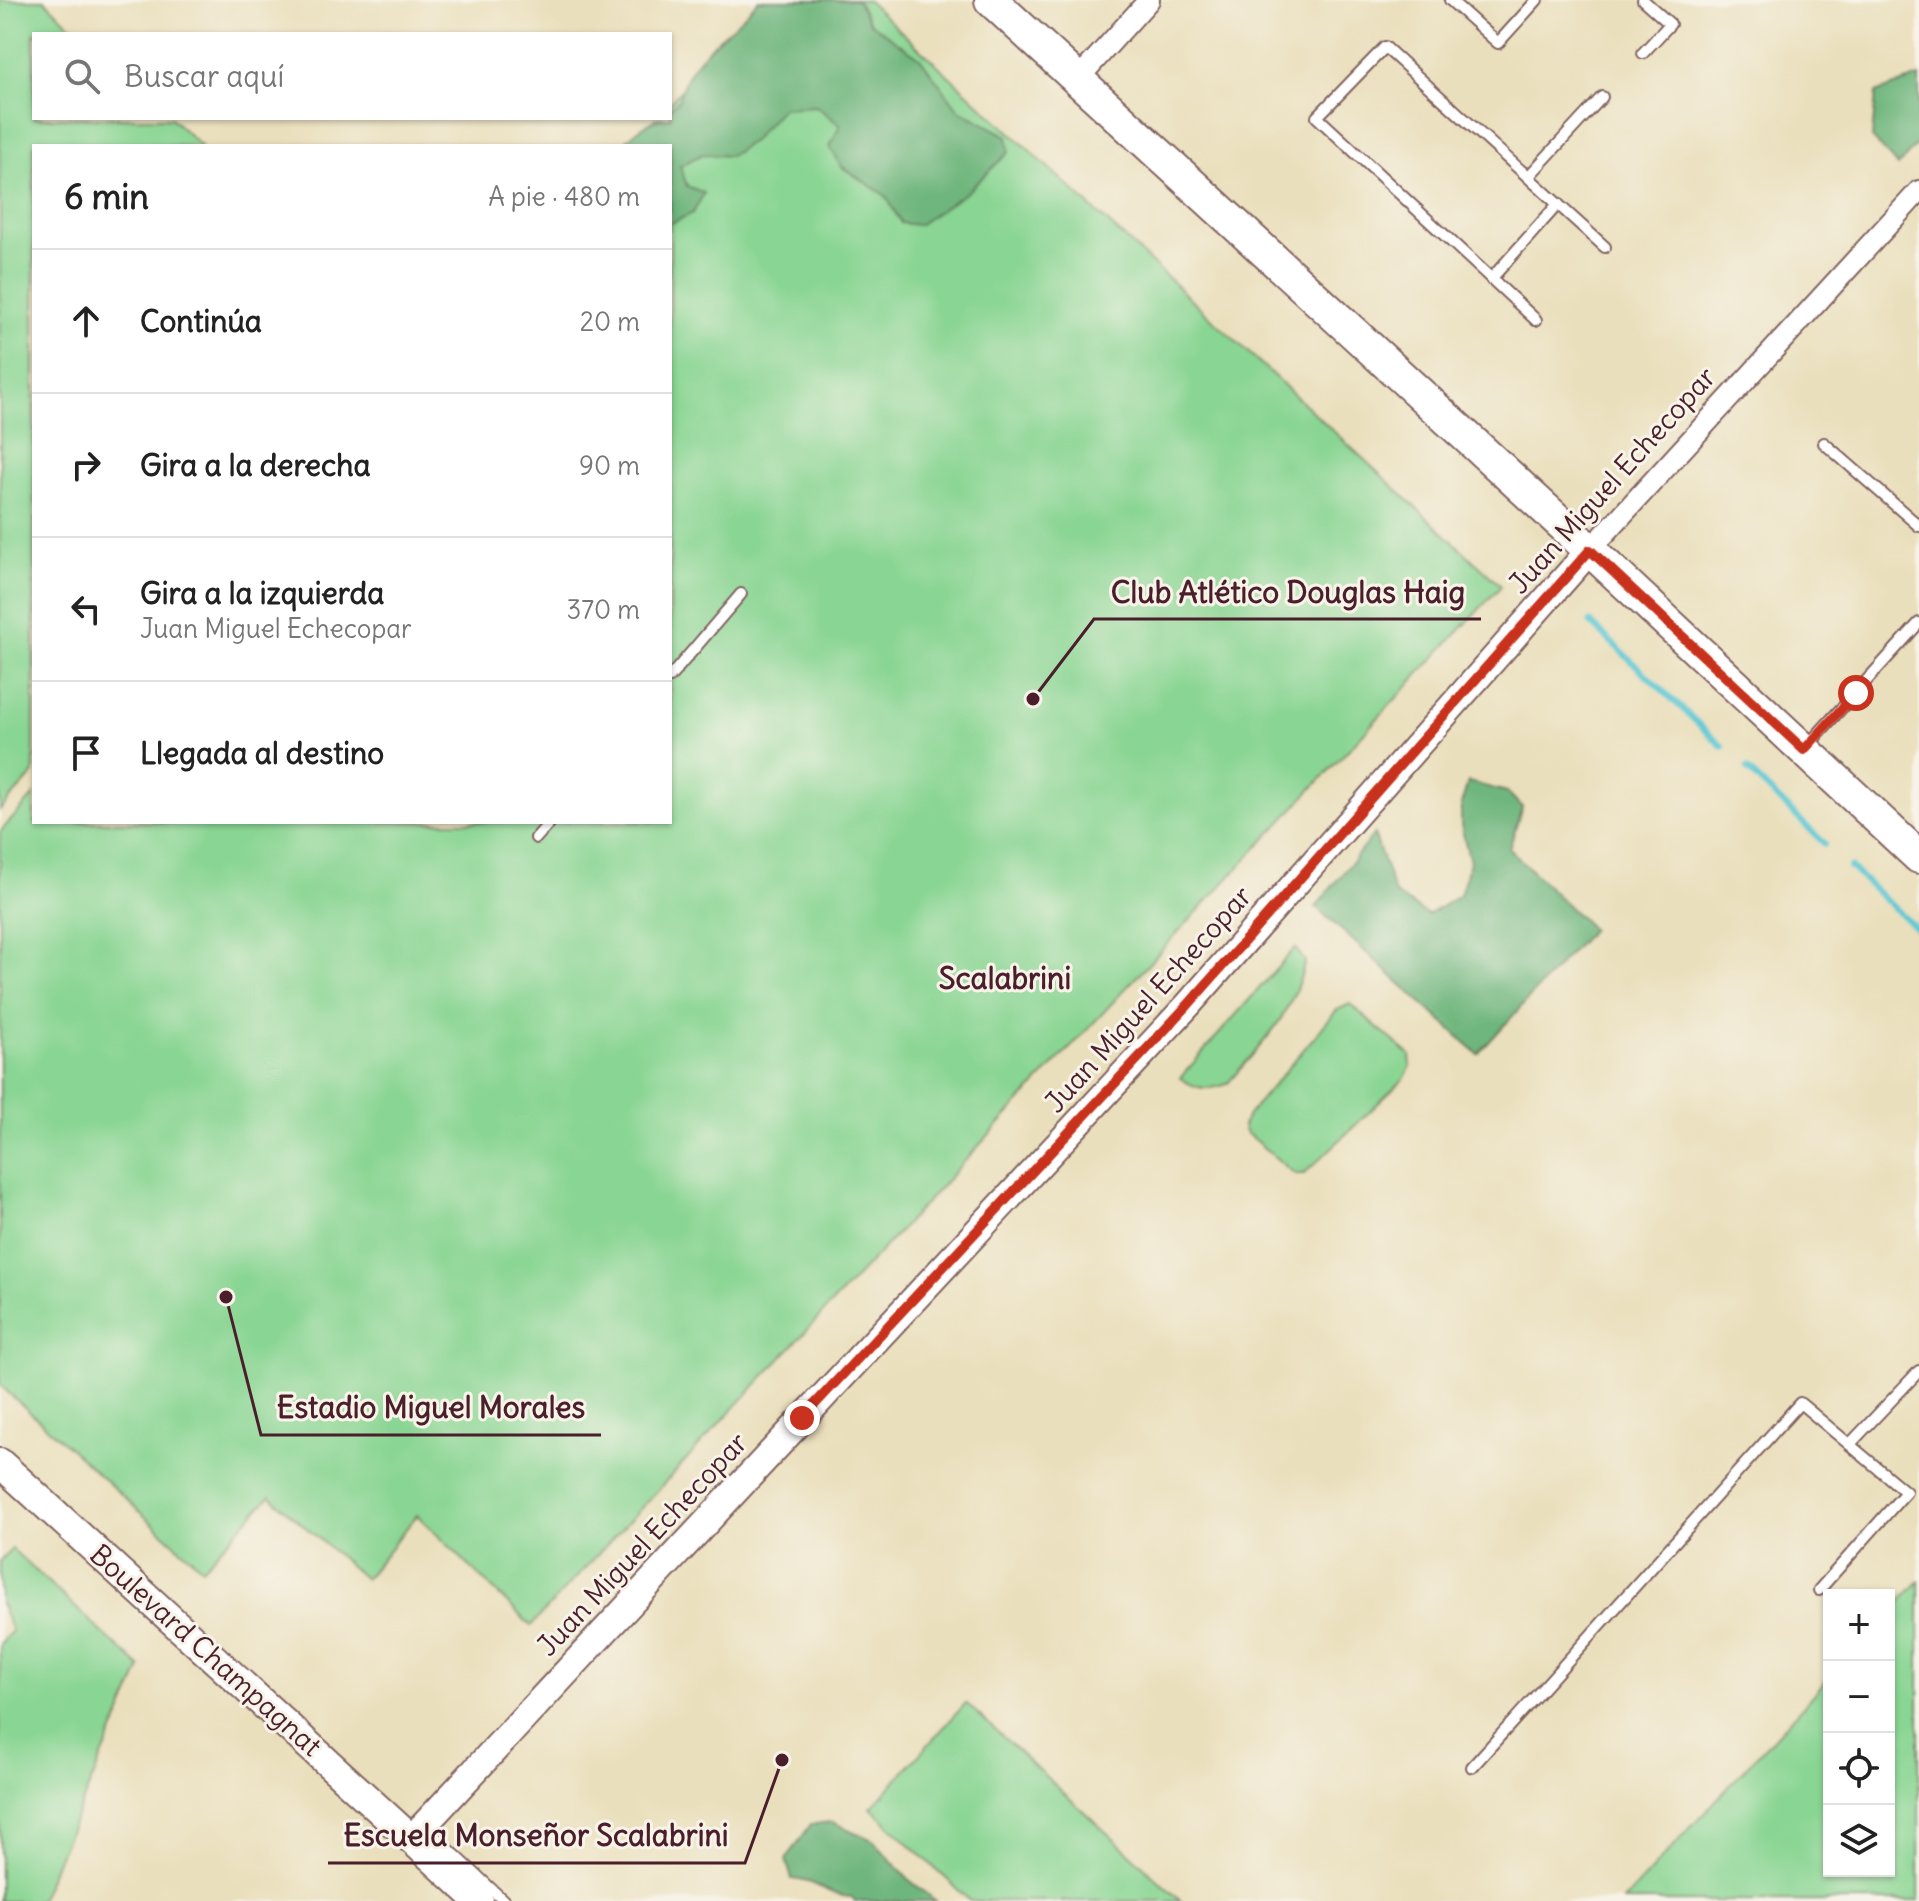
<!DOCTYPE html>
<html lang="es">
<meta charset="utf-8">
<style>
:root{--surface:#fff;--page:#f6f6f6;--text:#222;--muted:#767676;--line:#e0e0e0}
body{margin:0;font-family:Delius,sans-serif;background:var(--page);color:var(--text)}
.controls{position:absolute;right:24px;bottom:24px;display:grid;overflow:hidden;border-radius:0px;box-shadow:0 2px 6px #0004}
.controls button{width:72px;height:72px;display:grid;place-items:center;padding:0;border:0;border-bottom:2px solid var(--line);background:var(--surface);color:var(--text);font:40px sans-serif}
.stop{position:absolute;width:24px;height:24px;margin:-18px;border:6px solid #c8321e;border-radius:50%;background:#fff}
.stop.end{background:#c8321e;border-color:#fff;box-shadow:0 2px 8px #0008}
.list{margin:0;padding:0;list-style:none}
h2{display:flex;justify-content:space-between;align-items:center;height:104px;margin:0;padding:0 32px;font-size:34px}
h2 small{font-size:26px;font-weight:400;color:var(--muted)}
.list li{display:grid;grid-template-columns:52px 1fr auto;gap:24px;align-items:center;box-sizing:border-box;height:144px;padding:0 32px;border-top:2px solid var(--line)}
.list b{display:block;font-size:30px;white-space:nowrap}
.list p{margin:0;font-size:26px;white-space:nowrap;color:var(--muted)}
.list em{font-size:26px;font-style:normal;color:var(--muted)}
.icon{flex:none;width:44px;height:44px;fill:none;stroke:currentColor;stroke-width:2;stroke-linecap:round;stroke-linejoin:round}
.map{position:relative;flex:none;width:1919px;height:1901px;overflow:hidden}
.search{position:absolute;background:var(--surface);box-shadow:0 2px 6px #0004;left:32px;top:32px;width:640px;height:88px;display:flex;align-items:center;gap:20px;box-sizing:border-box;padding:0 28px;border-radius:0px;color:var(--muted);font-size:30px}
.panel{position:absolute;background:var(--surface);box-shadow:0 2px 6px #0004;left:32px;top:144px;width:640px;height:680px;border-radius:0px}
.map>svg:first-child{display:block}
</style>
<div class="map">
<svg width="1919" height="1901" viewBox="0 0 1919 1901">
<rect width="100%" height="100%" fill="#f7f3e8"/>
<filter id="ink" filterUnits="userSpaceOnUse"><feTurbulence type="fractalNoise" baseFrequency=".0125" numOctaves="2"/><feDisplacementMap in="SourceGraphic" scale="16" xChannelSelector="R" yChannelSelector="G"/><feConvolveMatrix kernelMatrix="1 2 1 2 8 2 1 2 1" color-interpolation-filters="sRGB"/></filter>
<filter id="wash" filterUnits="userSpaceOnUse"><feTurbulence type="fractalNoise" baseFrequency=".006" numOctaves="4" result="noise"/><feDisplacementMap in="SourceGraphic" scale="32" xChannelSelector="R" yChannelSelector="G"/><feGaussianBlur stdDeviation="1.8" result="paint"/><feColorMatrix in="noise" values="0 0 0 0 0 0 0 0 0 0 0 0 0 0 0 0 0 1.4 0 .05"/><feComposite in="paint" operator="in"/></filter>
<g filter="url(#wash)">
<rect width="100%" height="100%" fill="#eadfbc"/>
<g fill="#89d593" stroke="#6a7a5f" stroke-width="2">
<polygon points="0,0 44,0 80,34 34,34 34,118 171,118 201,146 34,146 34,773 0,810"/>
<polygon points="764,0 867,0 1501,586 531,1626 417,1515 365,1579 270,1496 202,1568 0,1385 0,832 34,795 34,822 670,822 670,146 629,146 655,118 670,118 670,102"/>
<path d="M1295,948L1305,961C1292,1017 1263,1042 1227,1084C1208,1091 1196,1089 1180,1078Z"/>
<polygon points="1350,1004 1410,1055 1411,1066 1404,1079 1304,1174 1295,1174 1245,1132 1243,1126 1248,1115 1337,1010"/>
<polygon points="12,1549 141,1668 39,1901 0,1901 0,1644 12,1631 0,1603 0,1561"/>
<polygon points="1919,1581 1919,1901 1623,1901 1829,1678 1829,1871 1889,1871 1889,1614"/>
<polygon points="966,1703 1181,1901 970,1901 871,1808"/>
</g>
<g fill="#6eb67d" stroke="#5c6a54" stroke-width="2">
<path d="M758,0H857L869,22L920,58L959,110L1007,136L1009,152L968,191L918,225L901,223L886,196L842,167L830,147L840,125L816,106L782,108L752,141L730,156L702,154L680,166L687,186L704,193L693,213L670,224V146H622C633,132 651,118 670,118V108L679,100C686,55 732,34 758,0Z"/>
<polygon points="1919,77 1919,142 1898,166 1872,138 1876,93"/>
<polygon points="1468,782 1507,792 1522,807 1509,849 1592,929 1478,1054 1316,907 1374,834 1395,894 1428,915 1460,895 1470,862 1461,825 1461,805"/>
<path d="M832,1822L873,1840L908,1879L936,1901H855L852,1897C826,1896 820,1881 792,1879L786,1860L811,1824Z"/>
</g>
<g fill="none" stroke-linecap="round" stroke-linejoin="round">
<g stroke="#5bc7d3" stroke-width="6">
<polyline points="1590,622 1723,747"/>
<polyline points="1747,769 1825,844"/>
<polyline points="1850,867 1919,931"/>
</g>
</g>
</g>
<g filter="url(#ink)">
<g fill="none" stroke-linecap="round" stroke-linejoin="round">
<defs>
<g id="service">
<polyline points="1450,0 1498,43 1537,0"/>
<polyline points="1643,53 1670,24 1643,0"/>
<polyline points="1528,177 1602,97"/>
<polyline points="1491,279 1558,204"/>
<polyline points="1536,320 1317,117 1385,47 1605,247"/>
<polyline points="1824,443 1919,526"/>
<polyline points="670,677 741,594"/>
<polyline points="1808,745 1919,623"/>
<polyline points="536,838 550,822"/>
<polyline points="1850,1444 1919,1371"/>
<polyline points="1472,1767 1800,1403 1906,1492 1819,1590"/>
<polyline points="424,1826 504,1901"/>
</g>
<g id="minor">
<polyline points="1077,80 1149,0"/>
<polyline points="1590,550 1919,191"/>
</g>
<polyline id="tertiary" points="412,1838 1188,1005 1590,550"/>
<polyline id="secondary" points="0,1463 479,1901"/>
<polyline id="primary" points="991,0 1590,550 1919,857"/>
</defs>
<use href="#service" stroke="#82625e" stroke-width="14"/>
<use href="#minor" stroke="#82625e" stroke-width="24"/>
<use href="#tertiary" stroke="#82625e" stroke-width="30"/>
<use href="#secondary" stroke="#82625e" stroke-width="32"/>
<use href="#primary" stroke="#82625e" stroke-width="36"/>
<use href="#service" stroke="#fff" stroke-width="10"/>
<use href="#minor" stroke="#fff" stroke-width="20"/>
<use href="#tertiary" stroke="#fff" stroke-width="26"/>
<use href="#secondary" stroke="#fff" stroke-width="28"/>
<use href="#primary" stroke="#fff" stroke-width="32"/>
</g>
</g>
<g fill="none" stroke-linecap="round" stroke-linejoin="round" filter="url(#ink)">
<polyline stroke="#c8321e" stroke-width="10" points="802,1418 1188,1005 1590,550 1804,750 1856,693"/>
</g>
<g text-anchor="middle" stroke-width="6" stroke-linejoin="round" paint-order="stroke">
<g font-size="28" fill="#4a1f2b" stroke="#f7f3e8">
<text transform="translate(1612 480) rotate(-48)" y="10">Juan Miguel Echecopar</text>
<text transform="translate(1148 999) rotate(-48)" y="10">Juan Miguel Echecopar</text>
<text transform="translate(642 1544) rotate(-47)" y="10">Juan Miguel Echecopar</text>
<text transform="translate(206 1650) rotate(42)" y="10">Boulevard Champagnat</text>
</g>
<g font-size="30" font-weight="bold" fill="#4a1f2b" stroke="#f7f3e8">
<text x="1005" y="989">Scalabrini</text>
</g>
</g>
<path fill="none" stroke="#4a1f2b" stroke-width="3" d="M1033 699L1094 619H1481M226 1297L261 1435H601M782 1760L745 1863H328"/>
<g fill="#4a1f2b" stroke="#f7f3e8" stroke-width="3">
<circle cx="1033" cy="699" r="8"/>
<circle cx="226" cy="1297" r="8"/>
<circle cx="782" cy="1760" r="8"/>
</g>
<g font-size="30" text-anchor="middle" font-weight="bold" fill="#4a1f2b" stroke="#f7f3e8" stroke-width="6" stroke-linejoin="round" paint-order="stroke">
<text x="1288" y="603">Club Atlético Douglas Haig</text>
<text x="431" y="1418">Estadio Miguel Morales</text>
<text x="536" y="1846">Escuela Monseñor Scalabrini</text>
</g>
</svg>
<div class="controls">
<button>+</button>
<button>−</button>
<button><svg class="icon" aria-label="locate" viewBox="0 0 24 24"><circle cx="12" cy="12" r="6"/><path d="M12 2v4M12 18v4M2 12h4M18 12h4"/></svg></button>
<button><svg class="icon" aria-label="layers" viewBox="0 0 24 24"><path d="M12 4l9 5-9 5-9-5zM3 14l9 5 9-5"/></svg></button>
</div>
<div class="stop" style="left:1856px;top:693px"></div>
<div class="stop end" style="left:802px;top:1418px"></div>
<div class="search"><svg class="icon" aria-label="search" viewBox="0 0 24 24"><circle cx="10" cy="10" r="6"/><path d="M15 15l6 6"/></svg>Buscar aquí</div>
<section class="panel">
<h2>6 min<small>A pie · 480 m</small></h2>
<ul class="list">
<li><svg class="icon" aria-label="ahead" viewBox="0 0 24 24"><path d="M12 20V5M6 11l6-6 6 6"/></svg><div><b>Continúa</b></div><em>20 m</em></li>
<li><svg class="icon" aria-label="right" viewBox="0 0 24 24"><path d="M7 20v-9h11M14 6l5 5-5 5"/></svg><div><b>Gira a la derecha</b></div><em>90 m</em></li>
<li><svg class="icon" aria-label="left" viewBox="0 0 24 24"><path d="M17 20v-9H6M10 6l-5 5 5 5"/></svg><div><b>Gira a la izquierda</b><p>Juan Miguel Echecopar</p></div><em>370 m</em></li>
<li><svg class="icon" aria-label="arrive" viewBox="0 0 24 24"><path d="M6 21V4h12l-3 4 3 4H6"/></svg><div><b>Llegada al destino</b></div></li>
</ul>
</section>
</div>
